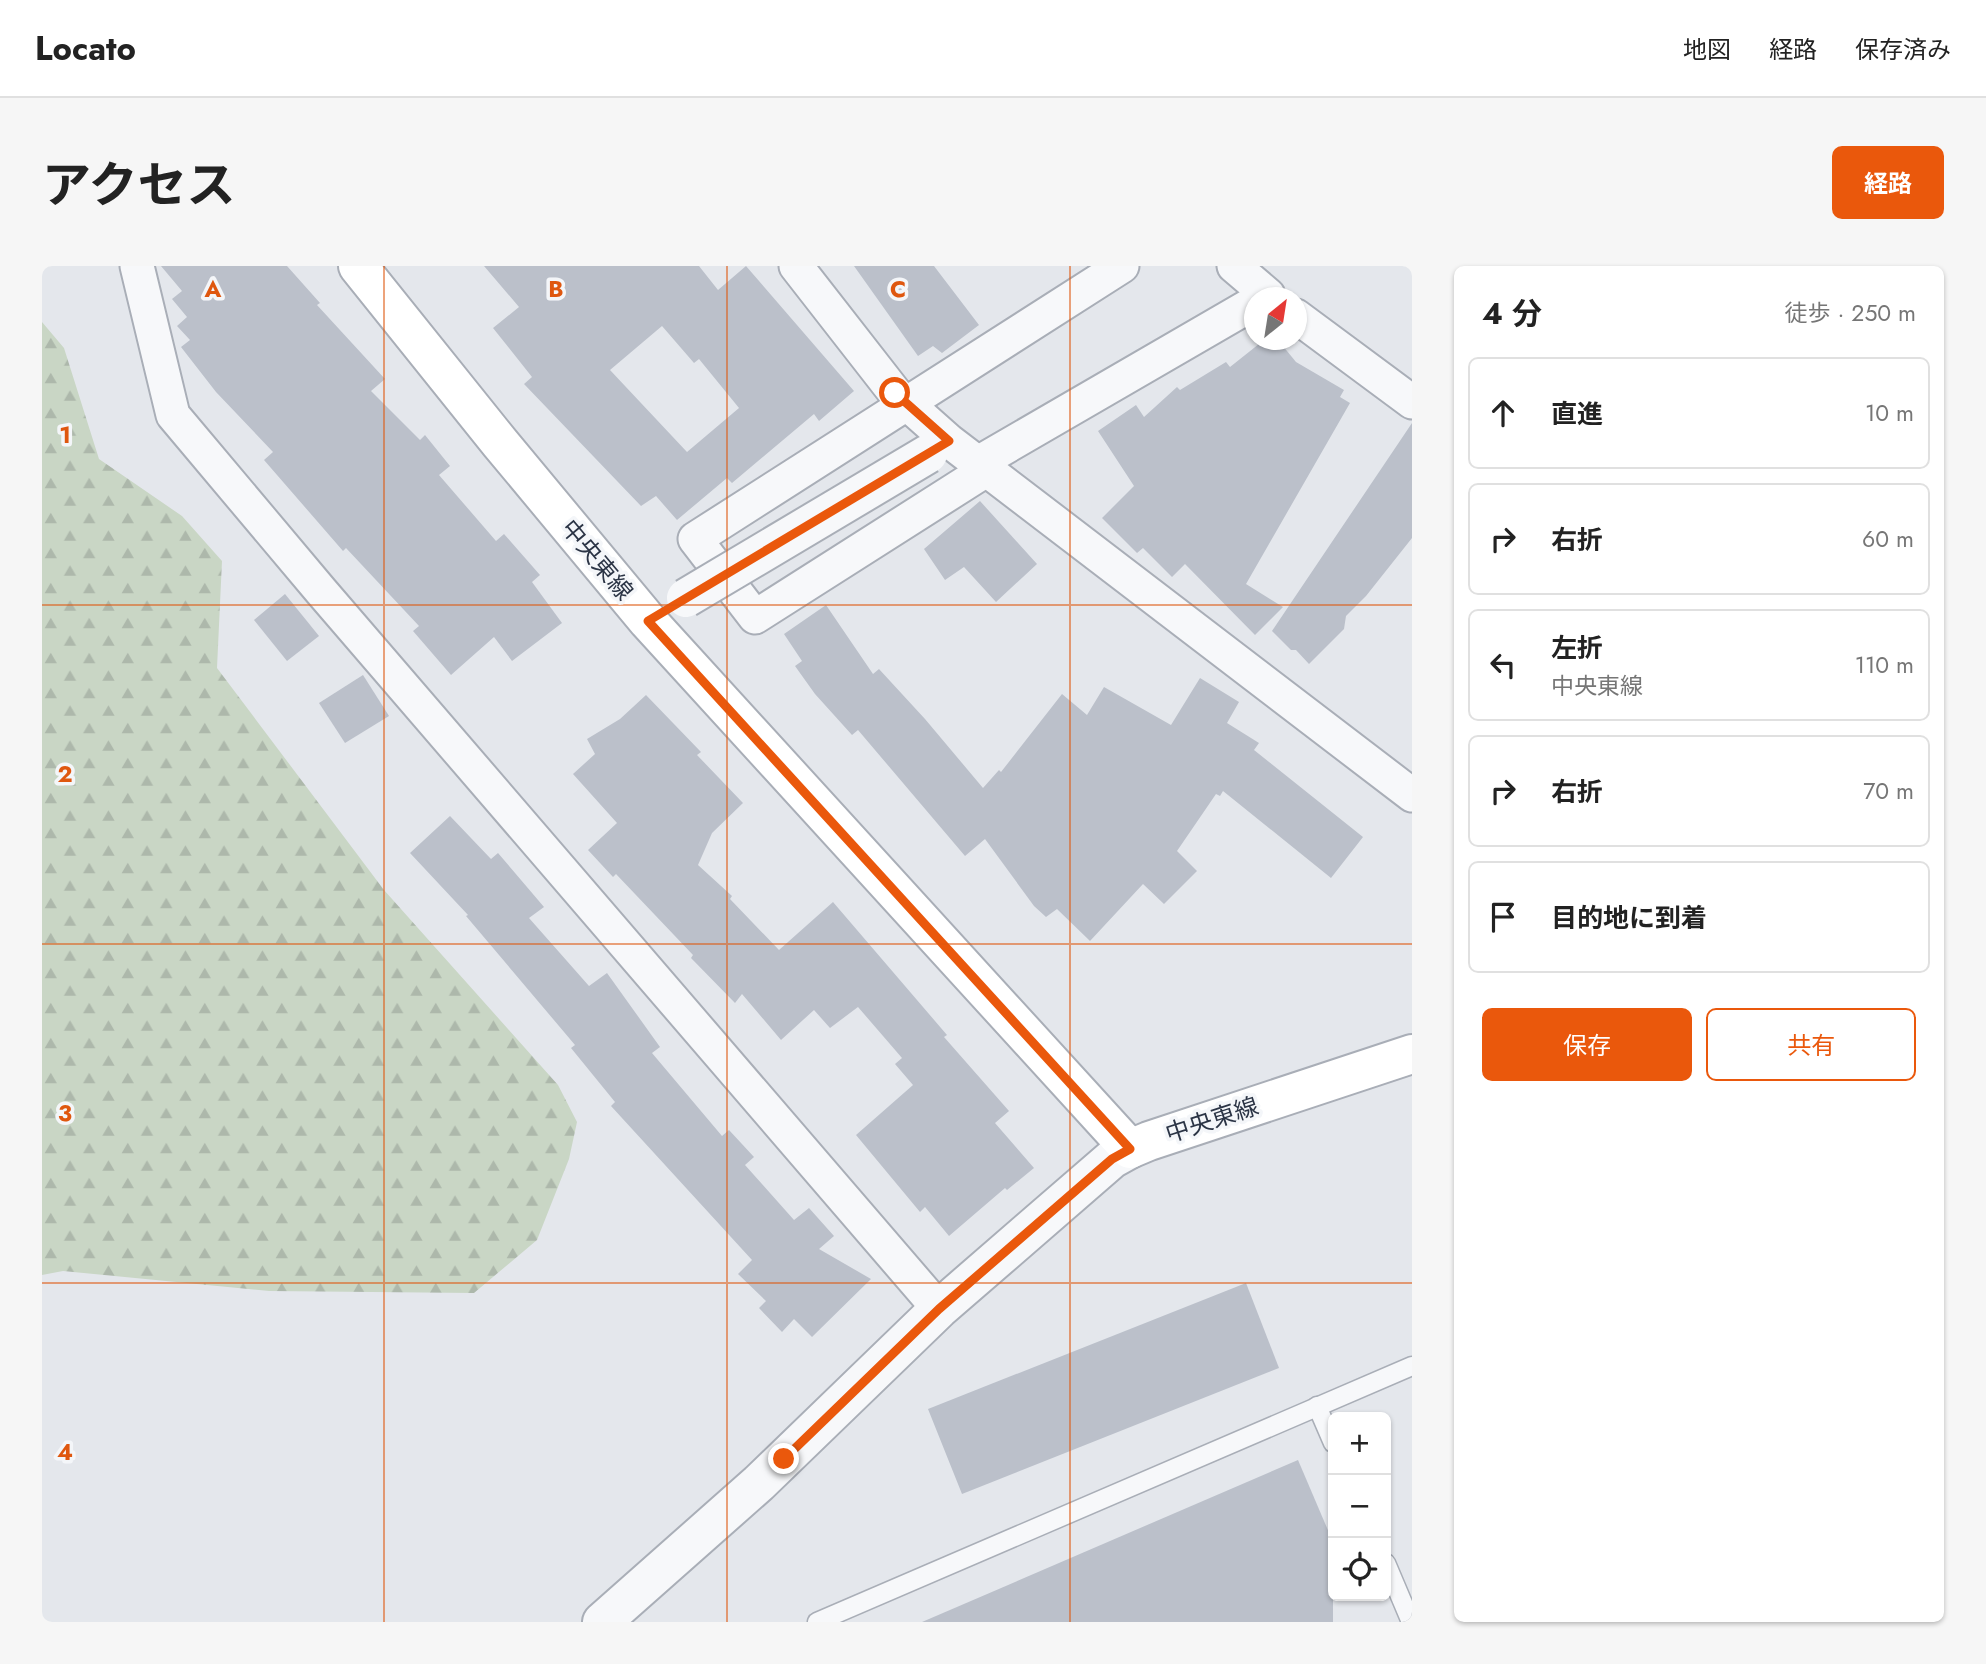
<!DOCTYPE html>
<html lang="ja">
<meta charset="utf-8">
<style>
:root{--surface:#fff;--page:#f6f6f6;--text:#222;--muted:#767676;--line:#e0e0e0;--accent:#ea580c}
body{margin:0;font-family:Jost,"Noto Sans JP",sans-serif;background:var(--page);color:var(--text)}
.controls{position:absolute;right:21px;bottom:21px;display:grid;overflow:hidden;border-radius:10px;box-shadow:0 2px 5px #0004}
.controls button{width:63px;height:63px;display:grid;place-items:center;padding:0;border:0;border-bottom:2px solid var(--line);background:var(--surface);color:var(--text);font:35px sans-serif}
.compass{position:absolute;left:1202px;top:21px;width:63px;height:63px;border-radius:50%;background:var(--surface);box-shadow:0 2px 5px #0004;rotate:30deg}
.stop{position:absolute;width:21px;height:21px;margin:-16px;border:5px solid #ea580c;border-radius:50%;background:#fff}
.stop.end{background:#ea580c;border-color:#fff;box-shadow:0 2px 7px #0008}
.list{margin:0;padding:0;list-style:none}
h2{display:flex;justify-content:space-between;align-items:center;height:91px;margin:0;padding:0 28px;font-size:30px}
h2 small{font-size:23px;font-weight:400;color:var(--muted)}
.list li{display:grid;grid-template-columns:46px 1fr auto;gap:21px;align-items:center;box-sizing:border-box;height:112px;margin:0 14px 14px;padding:0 14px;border:2px solid var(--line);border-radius:10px}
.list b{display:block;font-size:26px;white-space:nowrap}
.list p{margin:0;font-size:23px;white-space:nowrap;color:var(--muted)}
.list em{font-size:23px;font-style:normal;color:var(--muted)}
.actions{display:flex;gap:14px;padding:21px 28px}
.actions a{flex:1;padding:16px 0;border:2px solid var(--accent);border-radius:10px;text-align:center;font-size:24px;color:var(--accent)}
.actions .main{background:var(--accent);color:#fff}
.icon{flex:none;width:38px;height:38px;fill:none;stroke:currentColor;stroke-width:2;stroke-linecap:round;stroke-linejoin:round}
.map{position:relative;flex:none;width:1370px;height:1356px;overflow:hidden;border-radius:10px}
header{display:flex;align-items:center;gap:42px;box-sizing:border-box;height:98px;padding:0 35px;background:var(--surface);border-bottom:2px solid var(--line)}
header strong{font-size:33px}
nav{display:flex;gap:38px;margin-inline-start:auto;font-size:24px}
.intro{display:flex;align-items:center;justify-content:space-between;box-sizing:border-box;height:168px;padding:0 42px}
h1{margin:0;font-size:49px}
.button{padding:18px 32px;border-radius:10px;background:var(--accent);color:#fff;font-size:24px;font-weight:700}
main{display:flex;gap:42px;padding:0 42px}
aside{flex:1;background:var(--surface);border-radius:10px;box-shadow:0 2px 5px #0004}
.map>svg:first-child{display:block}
</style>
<header>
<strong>Locato</strong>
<nav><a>地図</a><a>経路</a><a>保存済み</a></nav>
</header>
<div class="intro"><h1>アクセス</h1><a class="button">経路</a></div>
<main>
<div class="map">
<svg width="1370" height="1356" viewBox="0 0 1370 1356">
<defs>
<pattern id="forest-firs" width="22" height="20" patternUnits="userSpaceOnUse" patternTransform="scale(1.75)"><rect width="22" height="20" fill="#c9d6c5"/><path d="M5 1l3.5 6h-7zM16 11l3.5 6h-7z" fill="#adb8ab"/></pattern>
</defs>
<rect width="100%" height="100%" fill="#e4e7ec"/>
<polygon fill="url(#forest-firs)" points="0,56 22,82 57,193 140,250 180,295 175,402 342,624 516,819 535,856 527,893 495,974 432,1027 227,1025 21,1005 0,1009"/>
<g fill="#bbc0ca" fill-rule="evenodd">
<polygon points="119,0 245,0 278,37 275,39 343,113 329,125 378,174 383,169 408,200 397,209 454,275 462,268 498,309 490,316 520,357 470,395 452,371 409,409 371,365 377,360 304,282 301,285 222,194 231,186 174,126 139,81 148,74 135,60 145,51 130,33 140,25"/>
<path d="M442,0H657L676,24L704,0L812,125L777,155L772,148L690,217L685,212L635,254L614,230L599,240L482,118L490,111L451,62L477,41ZM620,60L652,97L657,93L697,142L645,186L568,104Z"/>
<polygon points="812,0 892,0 937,59 900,87 891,80 876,90"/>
<polygon points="1222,74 1236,74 1254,96 1302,124 1298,131 1308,137 1204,318 1241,341 1213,369 1143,298 1130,311 1101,282 1095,287 1060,252 1092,220 1056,165 1094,139 1102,151 1135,121 1138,124 1184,96 1188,101"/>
<polygon points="1370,157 1370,272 1324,330 1304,350 1302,363 1267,398 1254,384 1249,384 1230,365"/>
<polygon points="938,235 995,298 954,336 922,301 903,314 882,283"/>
<polygon points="243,328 277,370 245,395 212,354"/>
<polygon points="784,339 831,408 837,403 883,453 941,522 957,504 959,506 1020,428 1045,449 1062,421 1129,459 1158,412 1197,436 1185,457 1217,477 1212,484 1321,571 1289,612 1181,525 1178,530 1174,528 1135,585 1155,605 1122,638 1101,618 1048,675 1015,643 1004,651 992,640 943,573 923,590 816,464 810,469 773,428 753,400 760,395 742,368"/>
<polygon points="321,409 347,450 303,477 277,437"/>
<polygon points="604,429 659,486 655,489 701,537 670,567 656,599 690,630 688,633 737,684 791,636 905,769 902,771 967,845 953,857 992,902 965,924 963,922 907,970 883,941 878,946 814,869 871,819 853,798 860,792 816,741 788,762 772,744 739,774 700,728 693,737 649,692 651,689 574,608 571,611 546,584 575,557 531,508 553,488 545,473 578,453"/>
<polygon points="408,550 449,593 456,587 502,641 487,652 547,720 565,707 618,781 610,787 680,870 687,864 712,891 703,899 752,954 767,942 792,970 777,983 829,1013 770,1071 752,1053 740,1066 717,1042 724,1035 696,1008 710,994 569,840 573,836 529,782 533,779 424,650 426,649 368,587"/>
<polygon points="1204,1017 1237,1102 920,1228 886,1143"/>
<polygon points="1256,1194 1291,1276 1291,1356 880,1356"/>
</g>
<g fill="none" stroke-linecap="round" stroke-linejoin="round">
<defs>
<g id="service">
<polyline points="1275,1140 1291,1177"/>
<polyline points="1344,1297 1369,1356"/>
<polyline points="775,1356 1370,1100"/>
</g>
<g id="minor">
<polyline points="95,0 131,149 279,325 897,1043"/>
<polyline points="754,0 853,127 907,175 1370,529"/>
<polyline points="1192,0 1226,29"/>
<polyline points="1254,50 1370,136"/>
<polyline points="936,197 1212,37"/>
<polyline points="944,204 713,351 653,273 1080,0"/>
</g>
<polyline id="tertiary" points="560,1356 717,1217 897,1043 1070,893 1088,883"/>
<polyline id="secondary" points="316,0 458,177 606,355 1088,883 1107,875 1370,788"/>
</defs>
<use href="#service" stroke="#a9aeb7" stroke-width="21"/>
<use href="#minor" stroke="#a9aeb7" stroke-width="37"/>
<use href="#tertiary" stroke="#a9aeb7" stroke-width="42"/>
<use href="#secondary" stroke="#a9aeb7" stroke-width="42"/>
<use href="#service" stroke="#f7f8fa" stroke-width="18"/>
<use href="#minor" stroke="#f7f8fa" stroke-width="33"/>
<use href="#tertiary" stroke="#f7f8fa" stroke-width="38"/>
<use href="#secondary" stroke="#fff" stroke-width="38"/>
<defs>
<polyline id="tertiary-bridge" points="644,332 886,188"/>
</defs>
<use href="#tertiary-bridge" stroke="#a9aeb7" stroke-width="42" stroke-linecap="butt"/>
<use href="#tertiary-bridge" stroke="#f7f8fa" stroke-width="38"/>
</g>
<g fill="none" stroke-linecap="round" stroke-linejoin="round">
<polyline stroke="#ea580c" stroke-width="9" points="742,1193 897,1043 1070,893 1088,883 606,355 907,175 853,127"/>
</g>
<path fill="none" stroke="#df570f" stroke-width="2" stroke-opacity="0.55" d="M342,0V1356M685,0V1356M1028,0V1356M0,339H1370M0,678H1370M0,1017H1370"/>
<g text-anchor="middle" stroke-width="7" stroke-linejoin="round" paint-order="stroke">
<g font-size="24" fill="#2b3445" stroke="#f4f6f9">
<text transform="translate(555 294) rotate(50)" y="8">中央東線</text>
<text transform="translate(1170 854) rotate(-18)" y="8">中央東線</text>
</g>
</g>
<g font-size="23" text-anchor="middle" font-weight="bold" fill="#df570f" stroke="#f4f6f9" stroke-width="7" stroke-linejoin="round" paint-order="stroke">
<text x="171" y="31">A</text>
<text x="514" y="31">B</text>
<text x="856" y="31">C</text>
<text x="23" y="177">1</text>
<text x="23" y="516">2</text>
<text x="23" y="855">3</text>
<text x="23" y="1194">4</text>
</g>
</svg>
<div class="controls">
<button>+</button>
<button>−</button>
<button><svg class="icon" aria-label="locate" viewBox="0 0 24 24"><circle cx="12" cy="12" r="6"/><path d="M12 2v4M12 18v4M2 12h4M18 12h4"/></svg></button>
</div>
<svg class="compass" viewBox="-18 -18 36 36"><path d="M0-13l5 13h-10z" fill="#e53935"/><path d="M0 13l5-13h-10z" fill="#767676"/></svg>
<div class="stop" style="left:853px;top:127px"></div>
<div class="stop end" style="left:742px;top:1193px"></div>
</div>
<aside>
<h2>4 分<small>徒歩 · 250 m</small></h2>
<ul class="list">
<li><svg class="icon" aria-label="ahead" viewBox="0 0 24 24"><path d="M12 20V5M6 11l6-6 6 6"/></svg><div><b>直進</b></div><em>10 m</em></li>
<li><svg class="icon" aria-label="right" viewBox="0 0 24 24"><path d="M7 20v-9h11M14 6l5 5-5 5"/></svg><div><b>右折</b></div><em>60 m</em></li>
<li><svg class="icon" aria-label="left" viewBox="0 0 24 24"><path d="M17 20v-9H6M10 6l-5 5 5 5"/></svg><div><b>左折</b><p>中央東線</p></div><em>110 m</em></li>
<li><svg class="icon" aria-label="right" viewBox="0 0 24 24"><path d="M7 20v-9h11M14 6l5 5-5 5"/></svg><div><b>右折</b></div><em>70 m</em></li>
<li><svg class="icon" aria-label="arrive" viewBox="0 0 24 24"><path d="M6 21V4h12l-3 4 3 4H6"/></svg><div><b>目的地に到着</b></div></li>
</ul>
<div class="actions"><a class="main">保存</a><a>共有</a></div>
</aside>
</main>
